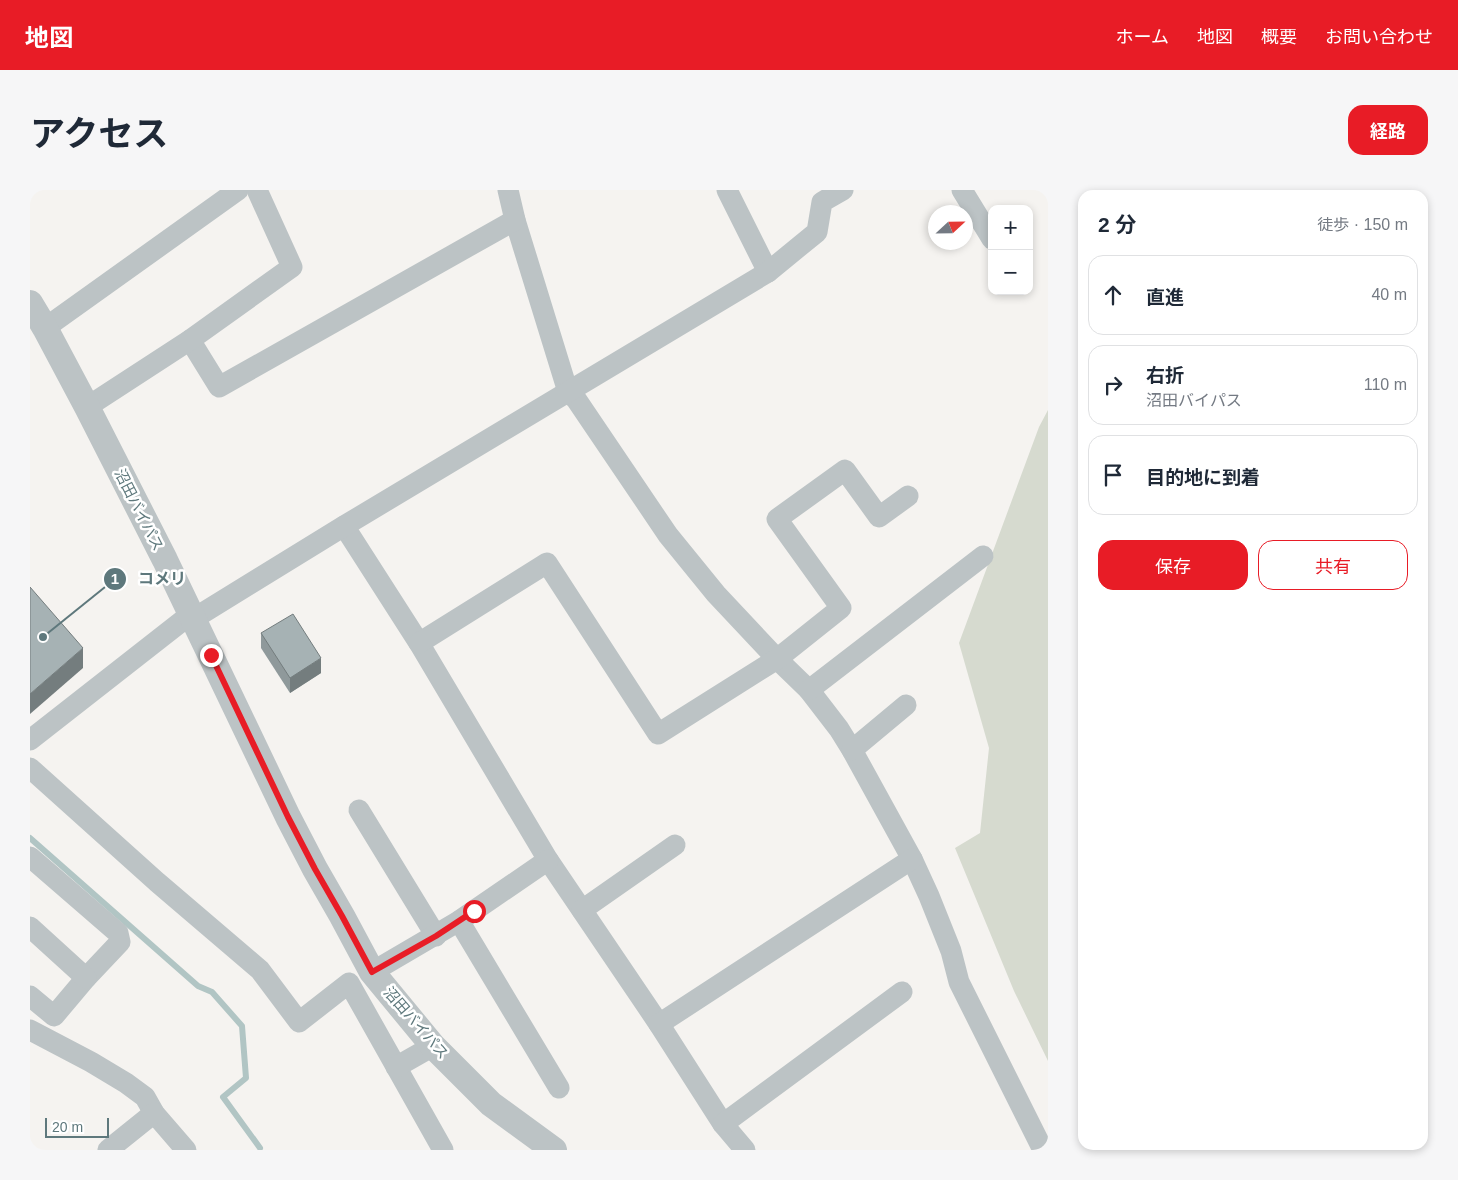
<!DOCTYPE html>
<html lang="ja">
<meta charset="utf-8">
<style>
:root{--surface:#fff;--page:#f6f6f7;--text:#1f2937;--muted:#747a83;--line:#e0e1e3;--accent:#e81c26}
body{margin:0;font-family:Helvetica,"Noto Sans JP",sans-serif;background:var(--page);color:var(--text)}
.controls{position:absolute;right:15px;top:15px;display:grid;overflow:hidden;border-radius:10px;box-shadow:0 2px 8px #0003}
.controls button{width:45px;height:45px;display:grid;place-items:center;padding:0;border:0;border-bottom:1px solid var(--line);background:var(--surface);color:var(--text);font:25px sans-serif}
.compass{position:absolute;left:898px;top:15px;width:45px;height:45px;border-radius:50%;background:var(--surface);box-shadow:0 2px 8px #0003;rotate:68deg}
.scale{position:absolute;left:15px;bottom:12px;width:64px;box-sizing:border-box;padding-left:5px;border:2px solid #5e787c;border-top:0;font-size:14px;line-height:18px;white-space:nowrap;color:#5e787c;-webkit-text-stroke:4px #fff;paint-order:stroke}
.stop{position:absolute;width:15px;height:15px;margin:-11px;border:4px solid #e81c26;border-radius:50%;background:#fff}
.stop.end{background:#e81c26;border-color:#fff;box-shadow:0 1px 5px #0008}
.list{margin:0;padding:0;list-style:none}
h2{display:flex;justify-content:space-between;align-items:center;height:65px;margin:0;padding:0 20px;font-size:21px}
h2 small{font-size:16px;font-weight:400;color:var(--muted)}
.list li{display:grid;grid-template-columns:32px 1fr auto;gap:15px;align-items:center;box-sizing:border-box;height:80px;margin:0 10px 10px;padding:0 10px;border:1px solid var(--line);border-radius:15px}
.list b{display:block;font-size:19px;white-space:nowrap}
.list p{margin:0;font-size:16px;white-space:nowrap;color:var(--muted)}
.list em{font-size:16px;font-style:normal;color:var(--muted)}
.actions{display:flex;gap:10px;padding:15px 20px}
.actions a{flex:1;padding:11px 0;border:1px solid var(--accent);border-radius:15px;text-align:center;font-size:18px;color:var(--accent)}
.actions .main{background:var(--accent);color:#fff}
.icon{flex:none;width:28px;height:28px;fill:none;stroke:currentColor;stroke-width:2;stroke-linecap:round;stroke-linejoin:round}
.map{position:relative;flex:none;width:1018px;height:960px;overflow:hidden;border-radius:15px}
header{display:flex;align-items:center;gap:30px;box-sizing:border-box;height:70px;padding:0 25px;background:var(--accent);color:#fff}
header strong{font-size:24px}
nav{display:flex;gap:28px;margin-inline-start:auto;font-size:18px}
.intro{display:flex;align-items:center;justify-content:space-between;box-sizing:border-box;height:120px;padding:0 30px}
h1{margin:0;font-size:35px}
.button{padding:12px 22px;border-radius:15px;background:var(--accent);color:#fff;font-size:18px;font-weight:700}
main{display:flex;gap:30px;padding:0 30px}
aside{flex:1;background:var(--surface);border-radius:15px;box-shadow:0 2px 8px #0003}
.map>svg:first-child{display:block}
</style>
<header>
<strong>地図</strong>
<nav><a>ホーム</a><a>地図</a><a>概要</a><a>お問い合わせ</a></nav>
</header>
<div class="intro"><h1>アクセス</h1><a class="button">経路</a></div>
<main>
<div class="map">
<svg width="1018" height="960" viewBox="0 0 1018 960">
<rect width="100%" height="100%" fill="#f5f3f0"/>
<polygon fill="#d6dacf" points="1018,220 1018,871 984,801 925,658 950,643 959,558 929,453 1009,237"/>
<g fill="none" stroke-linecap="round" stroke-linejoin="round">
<polyline stroke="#b1c5c4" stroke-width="6" points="0,648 168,796 182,802 212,836 216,888 193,907 230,958"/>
<g stroke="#bcc3c5" stroke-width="21">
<polyline points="478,0 485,30 538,202 546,209 638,345 686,404 747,469 779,500 809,539 822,560 882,669 899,706 921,761 929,792 1013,960"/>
<polyline points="697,0 738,82"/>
<polyline points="932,0 962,49"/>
<polyline points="15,138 208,0"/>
<polyline points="160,150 189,197 485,30"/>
<polyline points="57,217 160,150 262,77 227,0"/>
<polyline points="314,336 389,453 518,670 629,834 693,934 715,960"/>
<polyline points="163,429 314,336 738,82 787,42 792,12 813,0"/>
<polyline points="389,453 517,373 628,544 747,469 811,418 747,329 815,280 849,327 878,306"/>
<polyline points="779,500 953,366"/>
<polyline points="0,550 161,424"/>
<polyline points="822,560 876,515"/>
<polyline points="0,578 127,692 230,780 269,832 319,793 413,960"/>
<polyline points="329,620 406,746"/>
<polyline points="0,667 88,743 90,752 56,788 24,826 0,806"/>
<polyline points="552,720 645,655"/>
<polyline points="429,731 529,898"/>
<polyline points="0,737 56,788"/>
<polyline points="342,782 429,731 518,670"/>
<polyline points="629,834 882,669"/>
<polyline points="0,840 61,872 96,893 115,907 124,923 156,960"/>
<polyline points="366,877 403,856"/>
<polyline points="693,934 872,802"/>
<polyline points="78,960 124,923"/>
</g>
<polyline stroke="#bcc3c5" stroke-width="26" points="0,113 15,138 57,217 135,370 258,627 285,679 312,726 342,782 403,856 461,914 524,960"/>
</g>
<polygon fill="#8f999b" points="231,443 291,483 260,503 231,458"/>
<g fill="#747d7e">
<polygon points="53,458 53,478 0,524 0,504"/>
<polygon points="291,468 291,483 260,503 260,488"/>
</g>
<g fill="#a6b2b4" stroke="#747d7e">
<polygon points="0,397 53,458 0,504"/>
<polygon points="263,424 291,468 260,488 231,443"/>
</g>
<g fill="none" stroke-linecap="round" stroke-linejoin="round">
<polyline stroke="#e81c26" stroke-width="6" points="181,465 258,627 285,679 312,726 342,782 406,746 444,721"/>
</g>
<g text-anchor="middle" stroke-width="5" stroke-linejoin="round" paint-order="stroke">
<g font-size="15" fill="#5e787c" stroke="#fff">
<text transform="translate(109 320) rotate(63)" y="5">沼田バイパス</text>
<text transform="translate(386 833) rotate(49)" y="5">沼田バイパス</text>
</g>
</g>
<path fill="none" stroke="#5e787c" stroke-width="2" d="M13 447L85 389"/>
<g fill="#5e787c" stroke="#fff" stroke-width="2">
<circle cx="13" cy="447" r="5"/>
<circle cx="85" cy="389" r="12"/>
</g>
<g font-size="15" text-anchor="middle" font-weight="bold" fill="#fff">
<text x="85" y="394">1</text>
</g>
<g font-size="16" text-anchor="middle" font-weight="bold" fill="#5e787c" stroke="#fff" stroke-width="5" stroke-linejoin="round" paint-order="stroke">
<text x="132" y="394">コメリ</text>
</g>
</svg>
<div class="controls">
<button>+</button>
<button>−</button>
</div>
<svg class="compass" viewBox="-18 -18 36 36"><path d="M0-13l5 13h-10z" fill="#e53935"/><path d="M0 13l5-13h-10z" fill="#747a83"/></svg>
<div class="scale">20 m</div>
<div class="stop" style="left:444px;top:721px"></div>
<div class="stop end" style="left:181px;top:465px"></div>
</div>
<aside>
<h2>2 分<small>徒歩 · 150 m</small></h2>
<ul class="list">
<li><svg class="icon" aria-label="ahead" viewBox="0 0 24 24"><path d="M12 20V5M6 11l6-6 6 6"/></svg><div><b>直進</b></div><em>40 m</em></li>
<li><svg class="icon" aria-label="right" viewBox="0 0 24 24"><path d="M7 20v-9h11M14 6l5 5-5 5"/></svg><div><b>右折</b><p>沼田バイパス</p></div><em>110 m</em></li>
<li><svg class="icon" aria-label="arrive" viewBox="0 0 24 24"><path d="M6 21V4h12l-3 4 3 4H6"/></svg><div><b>目的地に到着</b></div></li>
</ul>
<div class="actions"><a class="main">保存</a><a>共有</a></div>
</aside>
</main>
